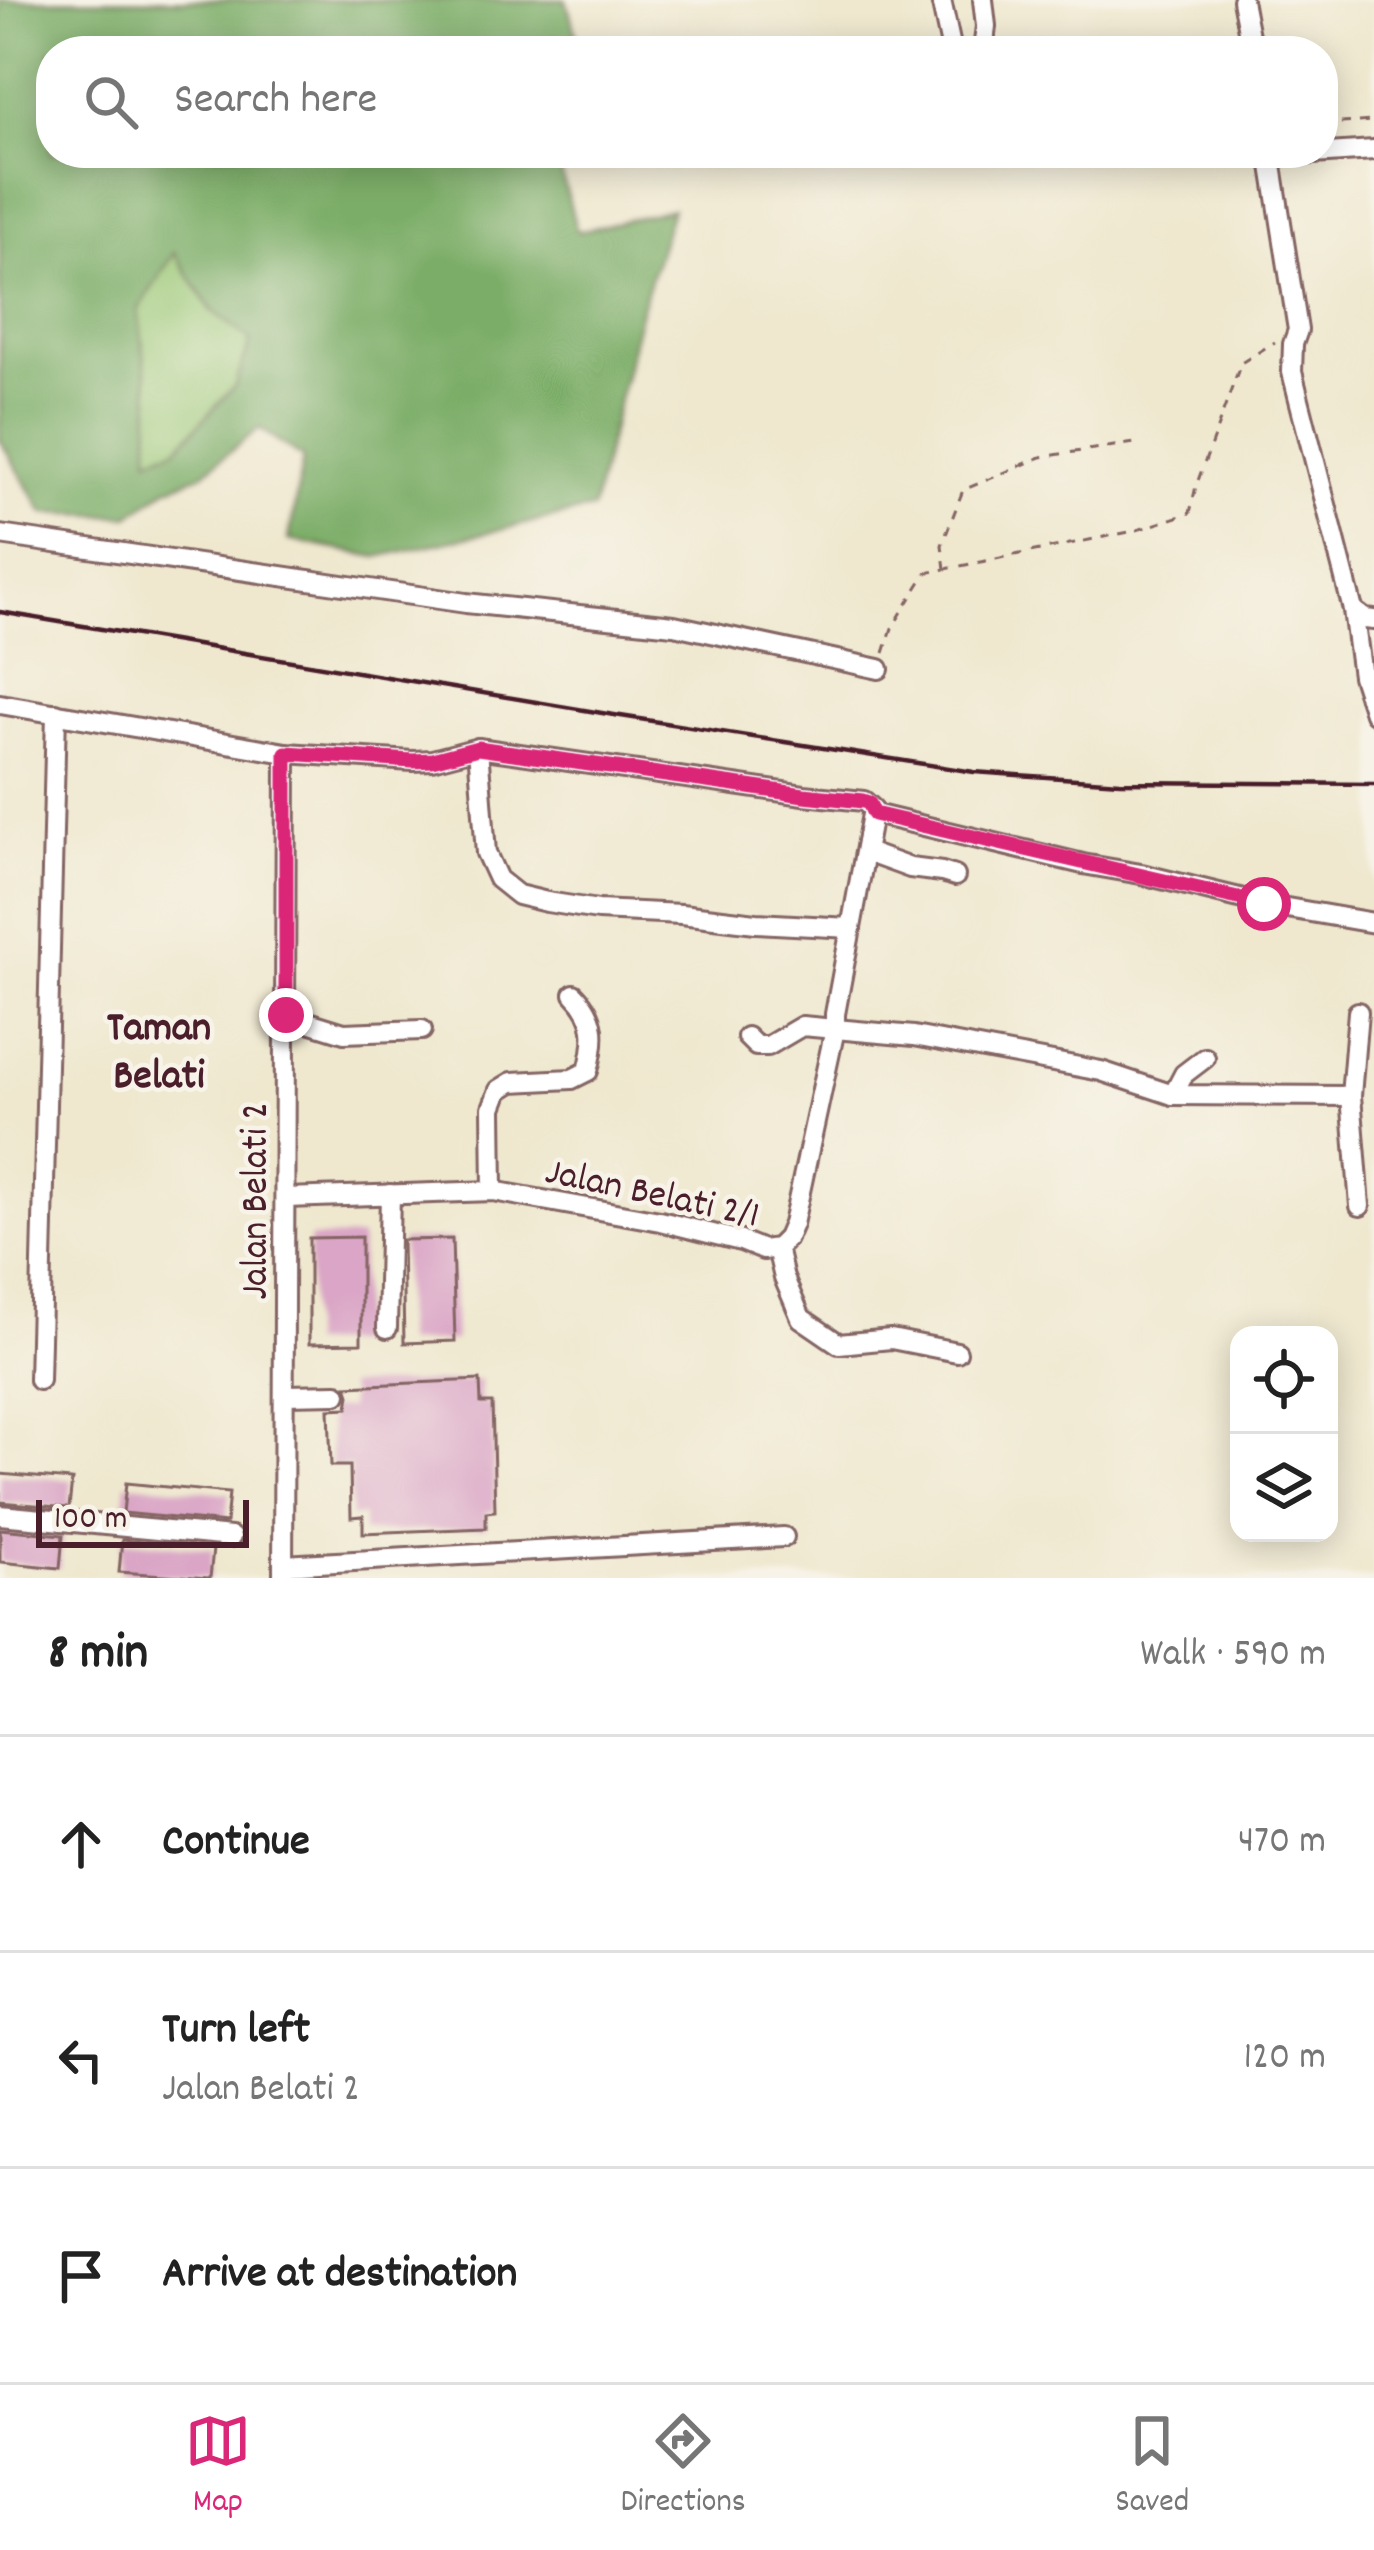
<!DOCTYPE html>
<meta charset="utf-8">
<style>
:root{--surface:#fff;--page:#f2f2f2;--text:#222;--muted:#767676;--line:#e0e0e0;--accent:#db2777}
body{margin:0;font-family:Dekko,sans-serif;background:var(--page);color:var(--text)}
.controls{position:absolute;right:36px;bottom:36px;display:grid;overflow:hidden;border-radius:24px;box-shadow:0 6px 30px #0003}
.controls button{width:108px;height:108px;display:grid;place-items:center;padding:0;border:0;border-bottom:3px solid var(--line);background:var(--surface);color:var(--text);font:60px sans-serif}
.scale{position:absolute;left:36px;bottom:30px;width:213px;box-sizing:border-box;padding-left:12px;border:6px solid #4a1f2b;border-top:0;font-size:33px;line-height:42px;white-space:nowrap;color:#4a1f2b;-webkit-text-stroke:9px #f7f3e8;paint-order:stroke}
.stop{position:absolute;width:36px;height:36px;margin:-27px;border:9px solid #db2777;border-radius:50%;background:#fff}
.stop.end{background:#db2777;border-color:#fff;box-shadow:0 3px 12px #0008}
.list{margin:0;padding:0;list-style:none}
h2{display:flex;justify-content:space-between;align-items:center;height:156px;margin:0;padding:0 48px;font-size:51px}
h2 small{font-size:39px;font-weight:400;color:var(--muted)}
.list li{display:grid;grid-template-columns:78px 1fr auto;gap:36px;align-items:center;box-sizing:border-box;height:216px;padding:0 48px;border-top:3px solid var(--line)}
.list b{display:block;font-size:45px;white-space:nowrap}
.list p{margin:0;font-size:39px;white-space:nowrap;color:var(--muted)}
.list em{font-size:39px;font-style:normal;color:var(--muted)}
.icon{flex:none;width:66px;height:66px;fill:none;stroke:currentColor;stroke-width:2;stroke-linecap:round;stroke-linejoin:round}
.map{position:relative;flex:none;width:1374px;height:1578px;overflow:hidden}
.search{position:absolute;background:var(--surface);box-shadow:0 6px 30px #0003;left:36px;right:36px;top:36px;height:132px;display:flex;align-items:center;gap:30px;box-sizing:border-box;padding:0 42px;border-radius:48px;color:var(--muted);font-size:45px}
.sheet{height:804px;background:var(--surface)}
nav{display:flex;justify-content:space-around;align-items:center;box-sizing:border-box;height:168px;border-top:3px solid var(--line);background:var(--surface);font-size:33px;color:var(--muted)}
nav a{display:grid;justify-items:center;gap:6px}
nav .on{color:var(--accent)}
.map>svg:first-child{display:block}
</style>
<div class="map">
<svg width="1374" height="1578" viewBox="0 0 1374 1578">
<rect width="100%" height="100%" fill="#f7f3e8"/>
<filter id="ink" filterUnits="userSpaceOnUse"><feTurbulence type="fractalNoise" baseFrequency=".00833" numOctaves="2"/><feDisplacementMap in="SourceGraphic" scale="24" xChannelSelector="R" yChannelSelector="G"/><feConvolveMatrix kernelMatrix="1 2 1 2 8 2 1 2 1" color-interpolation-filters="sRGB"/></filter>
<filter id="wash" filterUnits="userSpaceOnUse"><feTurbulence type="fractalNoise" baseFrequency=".004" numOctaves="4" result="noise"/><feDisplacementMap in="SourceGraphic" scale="48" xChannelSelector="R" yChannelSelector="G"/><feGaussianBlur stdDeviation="2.7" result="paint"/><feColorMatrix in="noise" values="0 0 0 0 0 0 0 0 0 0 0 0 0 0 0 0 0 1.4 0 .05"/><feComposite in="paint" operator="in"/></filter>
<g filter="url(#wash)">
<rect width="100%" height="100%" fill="#efe8cf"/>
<polygon fill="#9bc978" stroke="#727452" stroke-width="3" points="175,252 211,310 251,341 235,386 177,448 148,458 150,400 138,310"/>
<path fill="#7cad68" stroke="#63664a" stroke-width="3" fill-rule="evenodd" d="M0,0H566L578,40L549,51H51V153H556L577,232L672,209L642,305L592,509L377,557L289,540L303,458L259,428L201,475L167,488L129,516L44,513L0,440ZM174,253L212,310L251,341L235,386L177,448L149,458L150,400L138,310Z"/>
<g id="blocks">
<g fill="#daa5c6">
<polygon points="361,1237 361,1343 309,1344 309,1238"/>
<polygon points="452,1239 455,1341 404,1343 402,1240"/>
<polygon points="480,1380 481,1403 492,1403 495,1511 486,1512 486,1528 363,1533 363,1516 351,1517 350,1466 331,1466 329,1409 348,1408 350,1395 347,1386"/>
<polygon points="0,1474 72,1480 69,1508 0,1502"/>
<polygon points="126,1483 229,1493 226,1523 123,1513"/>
<polygon points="0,1529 63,1535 60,1568 0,1562"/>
<polygon points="122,1540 213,1549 210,1578 119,1572"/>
</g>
</g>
</g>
<g filter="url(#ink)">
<use href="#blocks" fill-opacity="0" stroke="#846564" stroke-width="3"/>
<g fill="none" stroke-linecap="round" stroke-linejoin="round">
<defs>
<g id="minor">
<polyline points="941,0 952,51"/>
<polyline points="983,0 986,26 983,51"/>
<polyline points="1242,0 1252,51"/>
<polyline points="1270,153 1298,330 1293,344 1292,372 1353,610 1362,676 1374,713"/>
<polyline points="1272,153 1297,155 1374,150"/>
<polyline points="0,535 466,603 674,625 879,669"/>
<polyline points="1353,610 1365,619 1374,620"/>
<polyline points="0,704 286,753 413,761 432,760 478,748 804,795 864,801 873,809 835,1014 835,1029 793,1224 787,1238 777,1248 763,1250 741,1241 660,1221 493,1191 286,1198"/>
<polyline points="478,748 486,853 498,879 518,895 547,902 598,910 681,914 756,923 851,928"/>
<polyline points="874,814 1083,864 1141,874 1264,904 1374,923"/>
<polyline points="866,852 910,868 942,872 955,876"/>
<polyline points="1358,1012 1351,1096 1360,1206"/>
<polyline points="286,1015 344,1033 422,1030"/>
<polyline points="747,1037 756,1046 768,1046 802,1026 835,1029 914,1036 1101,1071 1173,1095 1351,1096"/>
<polyline points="1173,1095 1184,1074 1205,1058"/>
<path d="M493,1191L492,1108L499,1090L512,1082L572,1079L588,1071C596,1040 598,1018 574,994"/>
<polyline points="777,1248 784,1278 801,1318 839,1344 891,1339 957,1352"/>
<polyline points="387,1328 390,1194"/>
<polyline points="39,1380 56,713"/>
<polyline points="285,1395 337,1394"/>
<polyline points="0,1515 231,1537"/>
<polyline points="283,1565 784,1537"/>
<polyline points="283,1578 286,753"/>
</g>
</defs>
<use href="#minor" stroke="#846564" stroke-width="24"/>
<g stroke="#846564" stroke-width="3" stroke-dasharray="9 9" stroke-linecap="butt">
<polyline points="1323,124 1374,121"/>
<polyline points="945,569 942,545 963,490 1041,457 1141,442"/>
<polyline points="884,653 892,628 926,573 1134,531 1190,513 1196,486 1241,363 1275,342"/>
</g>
<use href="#minor" stroke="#fff" stroke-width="18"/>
<polyline stroke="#4a1f2b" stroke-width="4.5" points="0,612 608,714 974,772 1120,782 1374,784"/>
</g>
</g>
<g fill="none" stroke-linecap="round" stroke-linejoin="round" filter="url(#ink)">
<polyline stroke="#db2777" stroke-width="15" points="286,1015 286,753 413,761 432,760 478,748 804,795 863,801 869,803 874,814 1264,904"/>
</g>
<g text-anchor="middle" stroke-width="9" stroke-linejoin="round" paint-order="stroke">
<g font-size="39" fill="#4a1f2b" stroke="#f7f3e8">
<text transform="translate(653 1190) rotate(12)" y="14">Jalan Belati 2/1</text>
<text transform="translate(252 1201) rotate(-90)" y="14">Jalan Belati 2</text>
</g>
<g font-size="42" font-weight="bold" fill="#4a1f2b" stroke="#f7f3e8">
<text x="159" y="1039">Taman<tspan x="159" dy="48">Belati</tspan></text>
</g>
</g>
</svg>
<div class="controls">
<button><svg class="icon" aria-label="locate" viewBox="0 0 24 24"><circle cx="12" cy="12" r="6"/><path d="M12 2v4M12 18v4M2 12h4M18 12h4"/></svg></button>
<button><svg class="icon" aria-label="layers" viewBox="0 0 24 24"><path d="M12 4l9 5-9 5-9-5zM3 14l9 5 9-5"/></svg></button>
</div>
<div class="scale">100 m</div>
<div class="stop" style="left:1264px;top:904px"></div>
<div class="stop end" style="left:286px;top:1015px"></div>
<div class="search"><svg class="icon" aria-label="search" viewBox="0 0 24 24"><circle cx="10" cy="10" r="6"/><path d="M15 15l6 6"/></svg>Search here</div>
</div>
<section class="sheet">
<h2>8 min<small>Walk · 590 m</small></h2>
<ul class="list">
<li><svg class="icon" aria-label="ahead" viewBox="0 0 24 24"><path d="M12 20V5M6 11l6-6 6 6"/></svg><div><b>Continue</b></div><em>470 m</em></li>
<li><svg class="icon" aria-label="left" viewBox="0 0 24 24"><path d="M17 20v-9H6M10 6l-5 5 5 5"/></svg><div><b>Turn left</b><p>Jalan Belati 2</p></div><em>120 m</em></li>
<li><svg class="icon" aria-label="arrive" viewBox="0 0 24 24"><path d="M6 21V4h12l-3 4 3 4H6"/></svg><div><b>Arrive at destination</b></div></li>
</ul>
</section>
<nav>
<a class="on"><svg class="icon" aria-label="map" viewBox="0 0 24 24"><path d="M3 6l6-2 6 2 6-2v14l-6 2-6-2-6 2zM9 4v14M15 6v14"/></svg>Map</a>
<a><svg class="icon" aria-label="directions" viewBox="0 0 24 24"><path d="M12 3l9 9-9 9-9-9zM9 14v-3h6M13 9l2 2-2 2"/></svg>Directions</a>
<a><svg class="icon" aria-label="saved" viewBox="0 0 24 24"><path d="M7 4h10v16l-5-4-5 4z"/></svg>Saved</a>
</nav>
